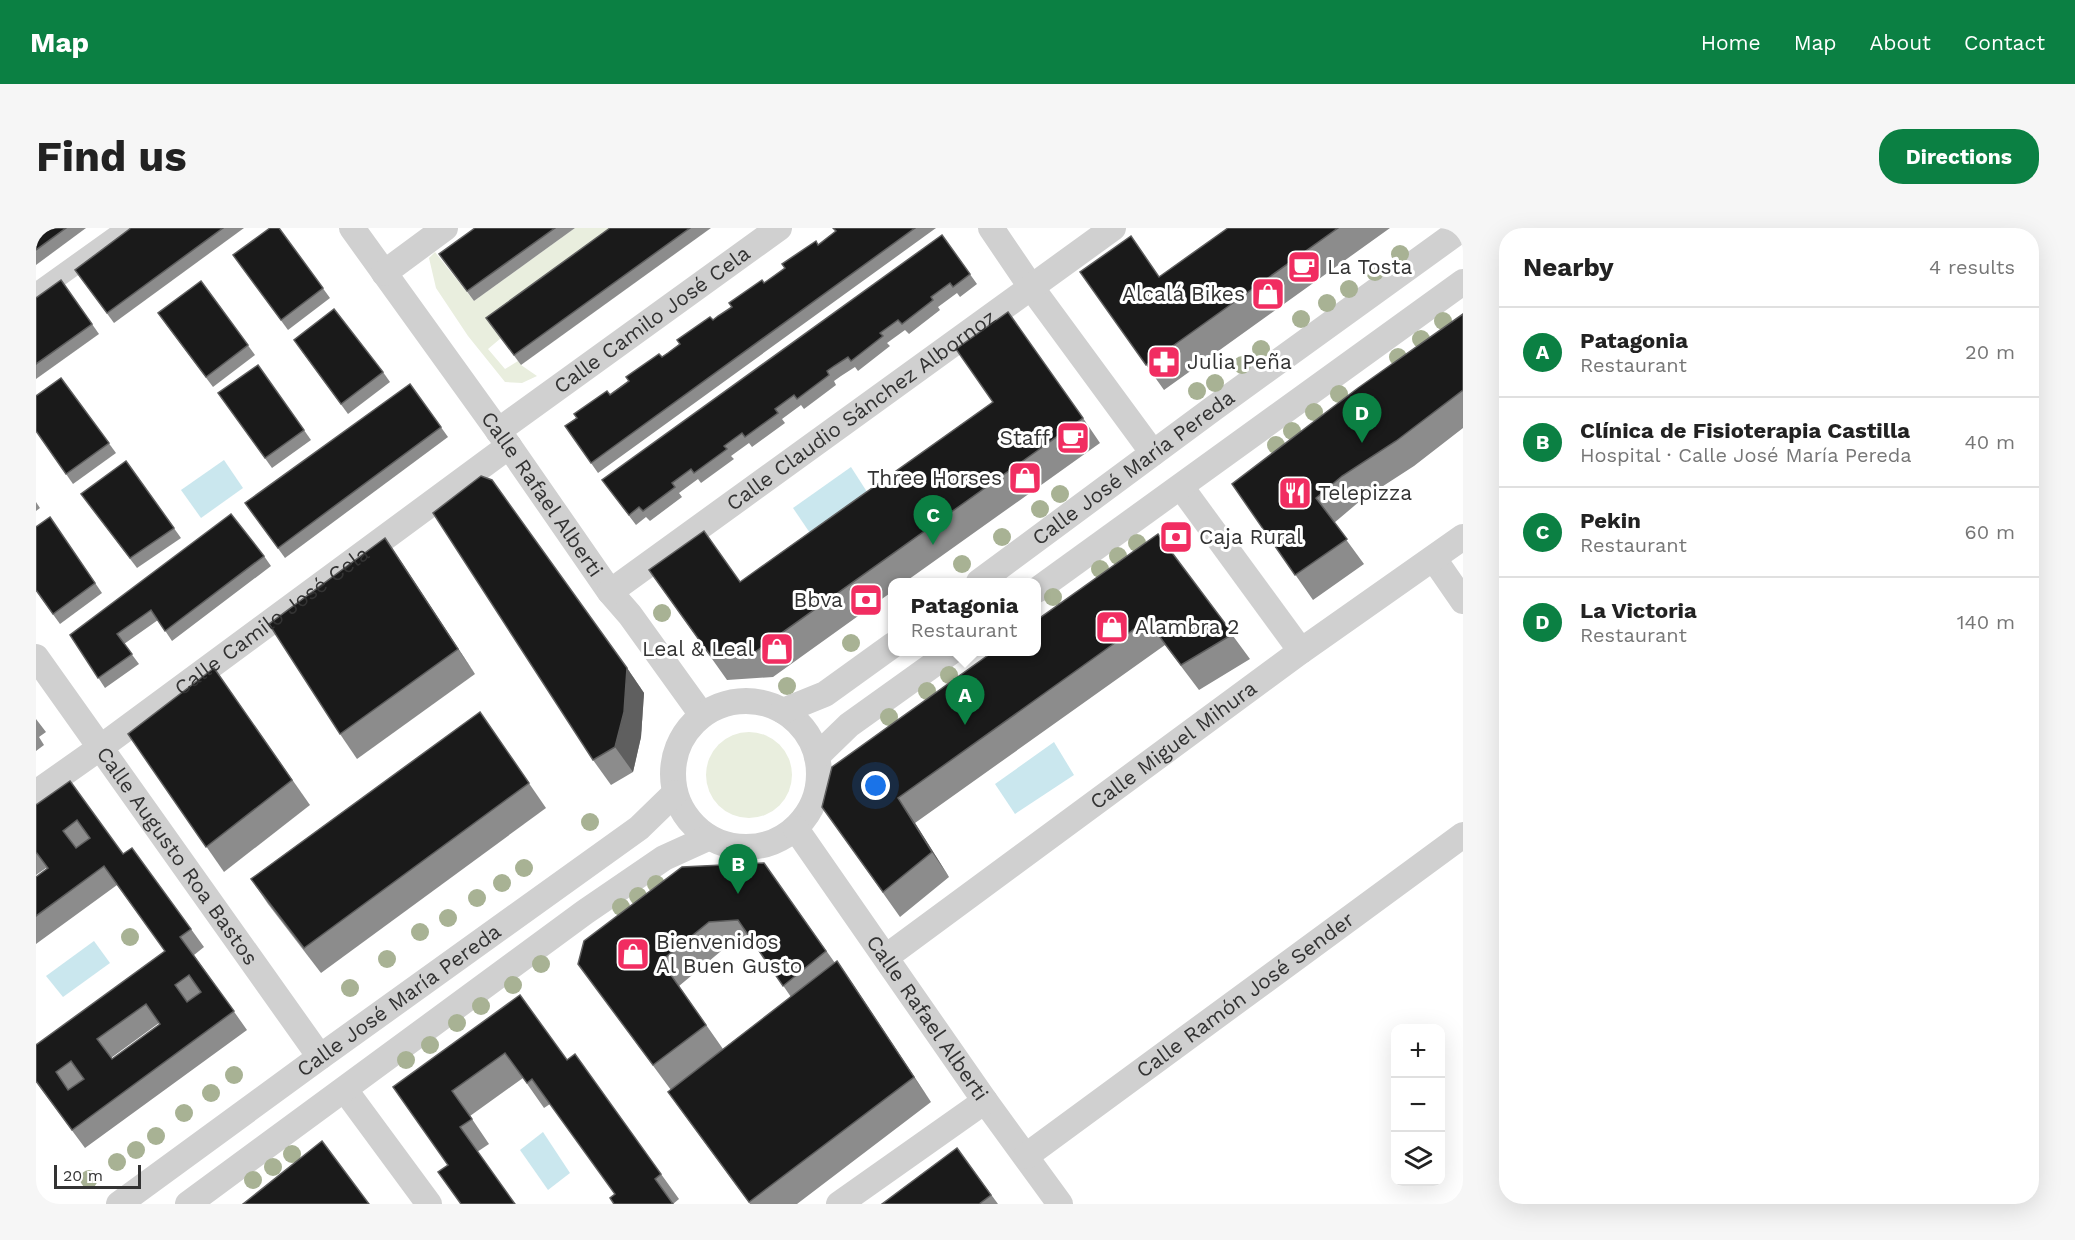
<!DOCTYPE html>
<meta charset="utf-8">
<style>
:root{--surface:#fff;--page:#f6f6f6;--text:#222;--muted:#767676;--line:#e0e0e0;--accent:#0b8043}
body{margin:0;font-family:"Work Sans",sans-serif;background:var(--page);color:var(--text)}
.controls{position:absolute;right:18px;bottom:18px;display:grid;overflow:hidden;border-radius:12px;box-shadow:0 6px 24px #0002}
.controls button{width:54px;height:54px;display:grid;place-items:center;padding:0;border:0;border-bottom:2px solid var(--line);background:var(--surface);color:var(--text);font:30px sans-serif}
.scale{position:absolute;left:18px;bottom:15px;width:87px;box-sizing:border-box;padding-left:6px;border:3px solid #333;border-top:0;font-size:16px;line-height:21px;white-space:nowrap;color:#333;-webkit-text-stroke:4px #fff;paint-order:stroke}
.you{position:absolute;left:840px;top:558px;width:21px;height:21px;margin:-15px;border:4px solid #fff;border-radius:50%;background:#1a73e8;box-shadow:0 0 0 9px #1a73e833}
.badge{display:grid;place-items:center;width:39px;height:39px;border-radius:50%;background:var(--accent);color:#fff;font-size:20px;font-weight:700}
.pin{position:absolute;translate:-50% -50px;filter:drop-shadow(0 2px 3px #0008)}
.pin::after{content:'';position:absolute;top:32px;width:21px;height:18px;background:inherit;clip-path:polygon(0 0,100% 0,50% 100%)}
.popup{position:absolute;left:852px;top:350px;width:153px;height:78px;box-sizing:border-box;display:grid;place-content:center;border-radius:12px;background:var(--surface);filter:drop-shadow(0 2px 4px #0005);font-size:20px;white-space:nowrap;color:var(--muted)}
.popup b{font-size:22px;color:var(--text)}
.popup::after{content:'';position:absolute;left:50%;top:100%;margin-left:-12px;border:12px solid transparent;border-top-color:var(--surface)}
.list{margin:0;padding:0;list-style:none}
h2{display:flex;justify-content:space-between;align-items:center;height:78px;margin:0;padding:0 24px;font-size:26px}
h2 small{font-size:20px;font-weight:400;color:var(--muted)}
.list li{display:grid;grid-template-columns:39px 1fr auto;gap:18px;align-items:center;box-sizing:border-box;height:90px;padding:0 24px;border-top:2px solid var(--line)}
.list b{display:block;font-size:22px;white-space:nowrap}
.list p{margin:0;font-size:20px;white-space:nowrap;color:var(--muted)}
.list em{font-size:20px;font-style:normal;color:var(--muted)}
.icon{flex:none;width:33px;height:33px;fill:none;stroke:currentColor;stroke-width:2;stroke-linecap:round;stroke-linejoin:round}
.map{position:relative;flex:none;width:1427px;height:976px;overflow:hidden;border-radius:24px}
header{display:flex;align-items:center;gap:36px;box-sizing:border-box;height:84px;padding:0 30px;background:var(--accent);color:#fff}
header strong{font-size:28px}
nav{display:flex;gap:33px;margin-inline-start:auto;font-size:21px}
.intro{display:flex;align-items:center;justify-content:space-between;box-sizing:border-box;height:144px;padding:0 36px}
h1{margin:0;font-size:42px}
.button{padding:15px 27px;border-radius:24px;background:var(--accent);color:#fff;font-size:21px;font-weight:700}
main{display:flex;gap:36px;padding:0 36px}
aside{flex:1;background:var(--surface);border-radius:24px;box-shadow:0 6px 24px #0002}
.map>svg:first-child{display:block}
</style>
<header>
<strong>Map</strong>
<nav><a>Home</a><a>Map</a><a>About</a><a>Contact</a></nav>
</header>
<div class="intro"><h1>Find us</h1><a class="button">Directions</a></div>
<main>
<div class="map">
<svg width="1427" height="976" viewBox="0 0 1427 976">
<rect width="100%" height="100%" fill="#fff"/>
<g fill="#e9eede">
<polygon points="539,0 595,0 452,121 469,141 482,133 485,137 501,148 486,155 469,154 432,108 400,60 393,30 399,24 438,73"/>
<circle cx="713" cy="547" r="43"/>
</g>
<g fill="#cae7ee">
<polygon points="188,232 207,260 165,290 145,262"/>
<polygon points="815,239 833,267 776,308 757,280"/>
<polygon points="1018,514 1038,547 979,586 959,556"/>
<polygon points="58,713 74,735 27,769 10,748"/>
<polygon points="507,904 534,945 512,962 484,922"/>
</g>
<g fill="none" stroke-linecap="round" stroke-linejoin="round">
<polyline stroke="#d0d0d0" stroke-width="20" points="0,65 91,0"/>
<g stroke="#d0d0d0" stroke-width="26">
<path id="s1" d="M316,0L473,218L574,364L594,387L666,487"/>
<polyline points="955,0 995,59 1117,225"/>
<polyline points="348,45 409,0"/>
<path id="s2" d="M462,203L743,0"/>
<polyline points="1145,259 1265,423"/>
<polyline points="1398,331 1427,373"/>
<path id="s3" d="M943,354L1178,180L1427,0"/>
<polyline points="1001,362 1427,54"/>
<path id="s4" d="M574,364L1077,0"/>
<path id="s5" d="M0,429L284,829"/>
<circle cx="710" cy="546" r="73"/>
<polyline points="747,483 789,466 857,417"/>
<polyline points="781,528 813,497 915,424"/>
<path id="s6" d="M0,565L65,519L473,218"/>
<path id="s7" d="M760,601L949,873L1024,976"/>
<path id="s8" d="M850,729L1265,423L1427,309"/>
<polyline points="309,862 393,976"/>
<path id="s9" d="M990,928L1427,607"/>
<path id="s10" d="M83,976L284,829L603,600L639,565"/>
<polyline points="152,976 549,684 628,630 672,610"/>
<polyline points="803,976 949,873"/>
</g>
</g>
<g fill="#a8b294">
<circle cx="1364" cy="26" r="9"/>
<circle cx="1339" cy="44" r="9"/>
<circle cx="1313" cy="61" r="9"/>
<circle cx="1291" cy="75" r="9"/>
<circle cx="1265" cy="91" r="9"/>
<circle cx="1407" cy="93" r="9"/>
<circle cx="1385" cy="111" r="9"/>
<circle cx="1225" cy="121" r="9"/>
<circle cx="1362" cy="129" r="9"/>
<circle cx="1206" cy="137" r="9"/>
<circle cx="1179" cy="155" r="9"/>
<circle cx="1161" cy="163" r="9"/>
<circle cx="1303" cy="166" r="9"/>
<circle cx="1278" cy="184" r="9"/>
<circle cx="1256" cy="203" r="9"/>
<circle cx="1240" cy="217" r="9"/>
<circle cx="1024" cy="266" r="9"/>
<circle cx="1004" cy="281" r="9"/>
<circle cx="966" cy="309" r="9"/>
<circle cx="1101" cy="315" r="9"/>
<circle cx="1082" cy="328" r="9"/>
<circle cx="926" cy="336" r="9"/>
<circle cx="1064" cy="341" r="9"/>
<circle cx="1017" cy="369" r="9"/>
<circle cx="626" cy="385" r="9"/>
<circle cx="815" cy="415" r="9"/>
<circle cx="913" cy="447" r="9"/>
<circle cx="751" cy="458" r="9"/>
<circle cx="891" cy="463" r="9"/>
<circle cx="853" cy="489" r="9"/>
<circle cx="554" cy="594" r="9"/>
<circle cx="488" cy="640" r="9"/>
<circle cx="466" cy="655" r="9"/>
<circle cx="620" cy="656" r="9"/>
<circle cx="602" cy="668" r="9"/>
<circle cx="441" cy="670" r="9"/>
<circle cx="585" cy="679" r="9"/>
<circle cx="412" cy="690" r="9"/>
<circle cx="384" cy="704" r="9"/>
<circle cx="94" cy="709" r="9"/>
<circle cx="351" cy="731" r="9"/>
<circle cx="505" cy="736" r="9"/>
<circle cx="477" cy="757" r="9"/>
<circle cx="314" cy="760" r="9"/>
<circle cx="445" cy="778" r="9"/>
<circle cx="421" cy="795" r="9"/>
<circle cx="394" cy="817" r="9"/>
<circle cx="370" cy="832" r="9"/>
<circle cx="198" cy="847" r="9"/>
<circle cx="175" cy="865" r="9"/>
<circle cx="148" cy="885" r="9"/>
<circle cx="120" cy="908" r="9"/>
<circle cx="100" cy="922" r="9"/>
<circle cx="256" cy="926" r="9"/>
<circle cx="81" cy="934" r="9"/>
<circle cx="237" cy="939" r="9"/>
<circle cx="53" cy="951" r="9"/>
<circle cx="217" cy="952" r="9"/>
</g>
<g fill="#8c8c8c" fill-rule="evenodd">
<polygon points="0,0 50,0 0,37"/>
<polygon points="95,0 208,0 78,95 39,42"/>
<polygon points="243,0 294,70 252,102 197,27"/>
<polygon points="439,0 539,0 438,73 403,26"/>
<polygon points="574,0 675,0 485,137 450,90"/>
<polygon points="797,0 900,0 562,245 529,198 782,17 800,4"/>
<polygon points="1192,0 1354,0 1128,162 1044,44 1123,49"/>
<polygon points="906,7 941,56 924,69 921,65 902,79 904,82 873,106 869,102 851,115 854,118 822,143 819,139 805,148 798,153 800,157 768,181 765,177 746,191 749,195 716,219 713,215 695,228 698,231 665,255 662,251 643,265 646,269 614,293 610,289 600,297 566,252"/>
<polygon points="25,52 63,106 0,151 0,70"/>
<polygon points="165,53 219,127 177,159 129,95"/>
<polygon points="1427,86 1427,200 1378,238 1324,273 1298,295 1328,336 1277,372 1196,256"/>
<polygon points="265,122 347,144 354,154 312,186"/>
<polygon points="222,137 275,212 236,240 182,165"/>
<polygon points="25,150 80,225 37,256 0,203"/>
<polygon points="374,156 412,209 249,330 209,275"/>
<polygon points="957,174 1047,190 1064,215 869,354 857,354 857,363 737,449 691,452 613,342 704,354"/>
<polygon points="90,233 145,310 101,340 45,266"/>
<polygon points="0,274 4,280 0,283"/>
<polygon points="14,289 66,365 24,396 0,363"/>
<polygon points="1122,306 1214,431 1163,462 1129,417 879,595 913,649 864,689 786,579"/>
<polygon points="349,310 439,446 321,531 304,506"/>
<polygon points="228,328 235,338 136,413 122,392 88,416 103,436 69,460 34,407"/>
<polygon points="178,440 274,577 188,644 92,506"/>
<polygon points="591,440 608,465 605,509 597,544 575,557 557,532"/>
<polygon points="444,484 510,580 285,745 232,676 215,651"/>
<polygon points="0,491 10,504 3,509 8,517 0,523"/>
<path d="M34,553L87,626L155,701L168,719L158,727L211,802L49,920L0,854L129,723L81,657L0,716V649L11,641L10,640L0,647V577ZM123,795L124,796L76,831L75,830Z"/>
<path d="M728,635L799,735L801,733L818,758L895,874L761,976H714L650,889L632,864L635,862L542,736ZM719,717L755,769L687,821L643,758L690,719Z"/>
<polygon points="484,767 531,832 625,946 643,971 637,976 579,966 514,876 508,880 487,850 434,888 453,916 441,924 412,937 357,859"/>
<polygon points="921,920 962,976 846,976"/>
</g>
<g fill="#5f5f5f">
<polygon points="349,310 366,335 439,446 422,421"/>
<polygon points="591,440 608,465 605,509 597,544 579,519"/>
<polygon points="862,570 879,595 913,649 896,624"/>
<polygon points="801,733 818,758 895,874 878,849"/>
</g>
<g fill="#1a1a1a" stroke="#5f5f5f" stroke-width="1.5" fill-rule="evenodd">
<polygon points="0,0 30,0 0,22"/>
<polygon points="95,0 187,0 71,85 39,42"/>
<polygon points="234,0 243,0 287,60 245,92 197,27"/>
<polygon points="439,0 519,0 431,63 403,26"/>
<polygon points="574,0 654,0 478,127 450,90"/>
<polygon points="797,0 879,0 555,235 529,198 541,190 538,186 571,163 574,167 593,153 590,149 623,126 626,129 632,125 644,116 641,112 674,89 677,92 682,88 696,79 693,75 726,52 728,55 749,40 746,36 780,13 782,17 800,3"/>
<polygon points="1192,0 1302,0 1110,137 1044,44 1095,8 1123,49"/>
<polygon points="906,7 934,46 917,59 914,55 895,69 897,72 866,96 862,92 844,105 847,108 815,133 812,129 798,138 791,143 793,147 761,171 758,167 739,181 742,185 709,209 706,205 688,218 691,221 658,245 655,241 636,255 639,259 607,283 603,279 593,287 566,252"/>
<polygon points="25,52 56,96 0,136 0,70"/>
<polygon points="165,53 212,117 170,149 122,85"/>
<polygon points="298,81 347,144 305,176 258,112"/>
<polygon points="972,84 1047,190 719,424 674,427 613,342 668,303 704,354 957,174 920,121"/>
<polygon points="1427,86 1427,162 1360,213 1306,248 1280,270 1311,311 1259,347 1196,256 1322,160"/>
<polygon points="222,137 268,202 229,230 182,165"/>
<polygon points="25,150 73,215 30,246 0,203 0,168"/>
<polygon points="374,156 405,199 242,320 209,275"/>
<polygon points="90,233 138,300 94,330 45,266"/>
<polygon points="445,248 456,252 591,440 588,484 579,519 557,532 397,285"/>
<polygon points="195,286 228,328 129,403 115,382 81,406 96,426 62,450 34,407"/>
<polygon points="14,289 59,355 17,386 0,362 0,299"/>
<polygon points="1122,306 1197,406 1145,437 1111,392 862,570 896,624 847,664 786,579 796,539 958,423 1001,423 1001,392"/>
<polygon points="349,310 422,421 304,506 233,396"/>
<polygon points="178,440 256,552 170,619 92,506"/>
<polygon points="444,484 493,555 268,720 215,651"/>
<path d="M34,553L87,626L96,620L155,701L144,709L198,783L36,902L0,853V817L129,723L68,638L0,688V649L12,640L0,624V577ZM41,592L54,610L40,620L27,603ZM153,747L165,764L151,774L139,757ZM110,776L124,796L76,831L61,811ZM35,833L48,851L32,862L20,844Z"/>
<polygon points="728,635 790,723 747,758 702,692 673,694 625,733 670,797 617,837 542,736 548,713 646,639"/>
<polygon points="801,733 878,849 713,974 632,864"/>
<polygon points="484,767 531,832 539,826 625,946 619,951 637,976 578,976 574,970 579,966 496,851 491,855 469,825 416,863 436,891 424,899 479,976 425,976 402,944 412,937 357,859"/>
<polygon points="286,913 333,976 207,976"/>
<polygon points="921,920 955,967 943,976 846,976"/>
</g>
<defs>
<symbol id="cafe-square" viewBox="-11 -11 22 22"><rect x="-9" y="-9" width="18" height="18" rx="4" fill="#f12d61" stroke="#fff"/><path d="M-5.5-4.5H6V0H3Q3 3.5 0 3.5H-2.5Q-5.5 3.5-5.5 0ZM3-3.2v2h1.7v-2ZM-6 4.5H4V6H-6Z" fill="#fff"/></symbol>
<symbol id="shop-square" viewBox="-11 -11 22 22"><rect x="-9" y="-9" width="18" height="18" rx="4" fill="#f12d61" stroke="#fff"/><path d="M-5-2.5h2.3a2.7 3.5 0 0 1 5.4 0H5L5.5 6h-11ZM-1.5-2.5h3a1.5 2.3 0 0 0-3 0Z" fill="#fff"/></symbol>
<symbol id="pharmacy-square" viewBox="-11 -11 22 22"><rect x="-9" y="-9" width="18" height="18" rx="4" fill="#f12d61" stroke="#fff"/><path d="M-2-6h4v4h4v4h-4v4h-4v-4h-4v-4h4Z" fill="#fff"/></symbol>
<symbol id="restaurant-square" viewBox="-11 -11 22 22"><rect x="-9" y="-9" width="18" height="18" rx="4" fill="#f12d61" stroke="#fff"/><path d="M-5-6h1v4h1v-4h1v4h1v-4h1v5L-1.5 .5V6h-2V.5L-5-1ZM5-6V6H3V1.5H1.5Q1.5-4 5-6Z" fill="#fff"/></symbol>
<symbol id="bank-square" viewBox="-11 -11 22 22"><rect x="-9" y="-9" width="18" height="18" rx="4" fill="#f12d61" stroke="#fff"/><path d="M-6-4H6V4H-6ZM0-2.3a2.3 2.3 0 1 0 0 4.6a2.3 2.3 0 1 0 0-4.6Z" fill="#fff"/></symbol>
</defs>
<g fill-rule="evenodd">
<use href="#cafe-square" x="1249" y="20" width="38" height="38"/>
<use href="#shop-square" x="1213" y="47" width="38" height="38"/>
<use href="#pharmacy-square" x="1109" y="115" width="38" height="38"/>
<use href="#cafe-square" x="1018" y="191" width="38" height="38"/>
<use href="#shop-square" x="970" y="231" width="38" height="38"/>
<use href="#restaurant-square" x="1240" y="246" width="38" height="38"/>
<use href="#bank-square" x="1121" y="290" width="38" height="38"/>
<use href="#bank-square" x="811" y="353" width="38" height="38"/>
<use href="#shop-square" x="1057" y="380" width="38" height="38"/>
<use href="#shop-square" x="722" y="402" width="38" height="38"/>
<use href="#shop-square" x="578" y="707" width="38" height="38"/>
</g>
<g text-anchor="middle" stroke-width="6" stroke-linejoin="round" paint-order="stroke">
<g font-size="21" fill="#333" stroke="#fff" text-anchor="start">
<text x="1291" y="46">La Tosta</text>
<text x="1209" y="73" text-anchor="end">Alcalá Bikes</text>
<text x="1151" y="141">Julia Peña</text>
<text x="1014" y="217" text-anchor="end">Staff</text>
<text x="966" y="257" text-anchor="end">Three Horses</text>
<text x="1282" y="272">Telepizza</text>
<text x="1163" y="316">Caja Rural</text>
<text x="807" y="379" text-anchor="end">Bbva</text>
<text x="1099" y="406">Alambra 2</text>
<text x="718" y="428" text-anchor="end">Leal &amp; Leal</text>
<text x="620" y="721">Bienvenidos<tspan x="620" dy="24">Al Buen Gusto</tspan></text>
</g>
<g font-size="21" fill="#333" stroke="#fff">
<text dy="7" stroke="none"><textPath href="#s2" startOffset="190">Calle Camilo José Cela</textPath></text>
<text dy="7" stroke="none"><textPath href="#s4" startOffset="310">Calle Claudio Sánchez Albornoz</textPath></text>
<text dy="7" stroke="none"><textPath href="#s3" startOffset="192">Calle José María Pereda</textPath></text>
<text dy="7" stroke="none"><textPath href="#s1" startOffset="327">Calle Rafael Alberti</textPath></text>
<text dy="7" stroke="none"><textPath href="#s6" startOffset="292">Calle Camilo José Cela</textPath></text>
<text dy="7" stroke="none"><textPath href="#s8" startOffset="357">Calle Miguel Mihura</textPath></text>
<text dy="7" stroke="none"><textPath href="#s5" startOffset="244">Calle Augusto Roa Bastos</textPath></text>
<text dy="7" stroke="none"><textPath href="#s9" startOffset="272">Calle Ramón José Sender</textPath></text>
<text dy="7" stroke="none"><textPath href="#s10" startOffset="346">Calle José María Pereda</textPath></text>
<text dy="7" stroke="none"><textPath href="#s7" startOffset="230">Calle Rafael Alberti</textPath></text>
</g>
</g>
</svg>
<div class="controls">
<button>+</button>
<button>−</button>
<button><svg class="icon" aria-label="layers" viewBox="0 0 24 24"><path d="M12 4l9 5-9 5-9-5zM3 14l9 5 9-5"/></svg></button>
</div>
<div class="scale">20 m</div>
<div class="you"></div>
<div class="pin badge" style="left:929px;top:497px">A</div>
<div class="popup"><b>Patagonia</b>Restaurant</div>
<div class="pin badge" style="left:702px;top:666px">B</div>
<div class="pin badge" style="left:897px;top:317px">C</div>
<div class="pin badge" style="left:1326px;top:215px">D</div>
</div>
<aside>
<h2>Nearby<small>4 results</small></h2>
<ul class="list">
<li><span class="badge">A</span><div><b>Patagonia</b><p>Restaurant</p></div><em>20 m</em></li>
<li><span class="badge">B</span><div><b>Clínica de Fisioterapia Castilla</b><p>Hospital · Calle José María Pereda</p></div><em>40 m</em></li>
<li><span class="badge">C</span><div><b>Pekin</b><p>Restaurant</p></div><em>60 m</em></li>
<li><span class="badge">D</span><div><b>La Victoria</b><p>Restaurant</p></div><em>140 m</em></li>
</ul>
</aside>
</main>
